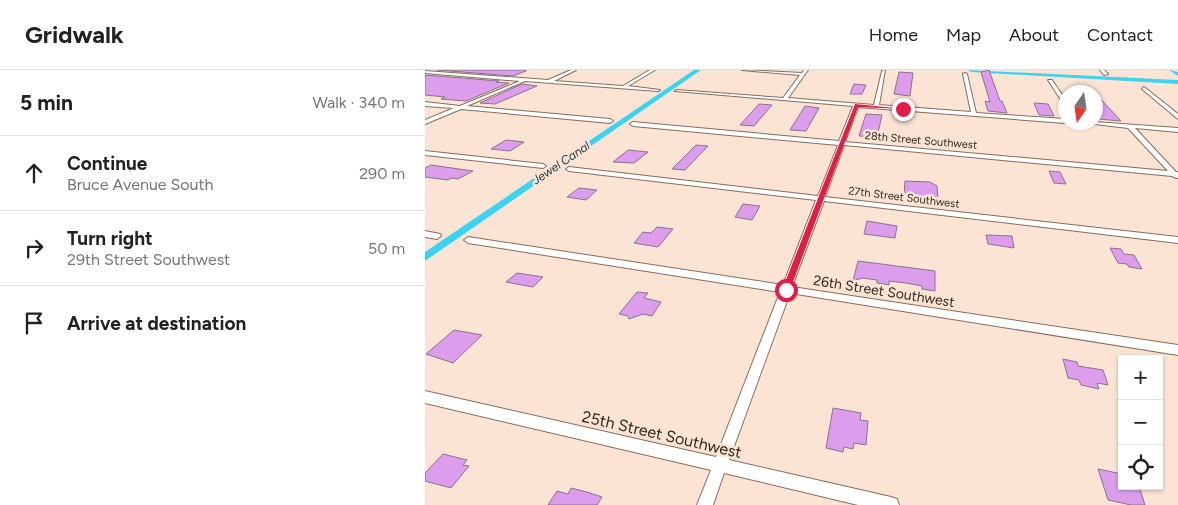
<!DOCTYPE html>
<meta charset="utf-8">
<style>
:root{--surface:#fff;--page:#f6f6f6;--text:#202124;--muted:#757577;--line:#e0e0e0}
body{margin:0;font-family:Figtree,sans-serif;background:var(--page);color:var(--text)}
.controls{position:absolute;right:15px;bottom:15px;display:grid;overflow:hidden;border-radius:0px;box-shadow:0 1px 4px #0004}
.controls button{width:45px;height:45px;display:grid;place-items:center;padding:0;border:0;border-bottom:1px solid var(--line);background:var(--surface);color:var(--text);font:25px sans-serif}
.compass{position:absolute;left:633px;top:15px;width:45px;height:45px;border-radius:50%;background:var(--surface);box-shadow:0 1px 4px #0004;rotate:193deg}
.stop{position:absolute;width:15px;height:15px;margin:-11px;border:4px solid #e11d48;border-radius:50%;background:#fff}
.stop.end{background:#e11d48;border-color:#fff;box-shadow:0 1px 5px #0008}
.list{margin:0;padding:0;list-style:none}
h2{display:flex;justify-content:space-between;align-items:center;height:65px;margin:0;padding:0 20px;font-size:21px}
h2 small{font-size:16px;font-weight:400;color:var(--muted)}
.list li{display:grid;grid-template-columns:32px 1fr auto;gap:15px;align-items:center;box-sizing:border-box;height:75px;padding:0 20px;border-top:1px solid var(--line)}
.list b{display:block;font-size:19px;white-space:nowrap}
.list p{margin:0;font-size:16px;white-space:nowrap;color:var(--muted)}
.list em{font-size:16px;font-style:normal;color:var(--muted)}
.icon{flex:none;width:28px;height:28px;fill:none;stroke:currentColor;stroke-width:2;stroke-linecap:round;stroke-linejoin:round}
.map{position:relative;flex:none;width:753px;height:435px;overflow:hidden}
header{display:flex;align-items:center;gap:30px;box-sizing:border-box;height:70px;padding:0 25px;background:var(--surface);border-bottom:1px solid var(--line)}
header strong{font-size:24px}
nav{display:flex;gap:28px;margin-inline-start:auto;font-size:18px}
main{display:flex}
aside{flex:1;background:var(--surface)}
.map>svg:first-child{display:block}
</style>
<header>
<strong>Gridwalk</strong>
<nav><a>Home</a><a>Map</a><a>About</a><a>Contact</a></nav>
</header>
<main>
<aside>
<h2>5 min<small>Walk · 340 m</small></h2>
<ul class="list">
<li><svg class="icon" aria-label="ahead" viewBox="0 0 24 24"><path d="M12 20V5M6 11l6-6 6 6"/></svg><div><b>Continue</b><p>Bruce Avenue South</p></div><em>290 m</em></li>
<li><svg class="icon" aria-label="right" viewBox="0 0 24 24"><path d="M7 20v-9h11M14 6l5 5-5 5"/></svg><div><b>Turn right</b><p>29th Street Southwest</p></div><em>50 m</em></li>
<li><svg class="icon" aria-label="arrive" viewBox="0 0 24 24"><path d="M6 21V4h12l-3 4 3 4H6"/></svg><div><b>Arrive at destination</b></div></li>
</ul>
</aside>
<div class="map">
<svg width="753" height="435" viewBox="0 0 753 435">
<rect width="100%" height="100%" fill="#fce4d4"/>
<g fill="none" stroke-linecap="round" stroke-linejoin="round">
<g fill="#3ad3f2" fill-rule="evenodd">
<polygon points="269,0 276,0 0,191 0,182"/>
<polygon points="543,0 753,10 753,14 546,2"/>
<polygon points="744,0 753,2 753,6"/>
</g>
</g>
<g fill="#dc9ded" stroke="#87748c">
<polygon points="12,0 101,0 101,1 88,6"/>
<polygon points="564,0 575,31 577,31 582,43 563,41 560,31 565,32 556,2"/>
<polygon points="474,2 488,3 485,26 469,24"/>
<polygon points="0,5 74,11 71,12 84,13 41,31 16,29 20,27 0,25"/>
<polygon points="97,14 112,16 70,34 55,33"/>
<polygon points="429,14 441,15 437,24 425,24"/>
<polygon points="670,23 696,51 673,49 670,46"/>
<polygon points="609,33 623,34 629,46 614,45"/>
<polygon points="334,34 347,35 329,56 315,55"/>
<polygon points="380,36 394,38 381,61 365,60"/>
<polygon points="441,44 457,45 452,67 434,66"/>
<polygon points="81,70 99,72 85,81 66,79"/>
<polygon points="271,75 283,76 260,100 247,99"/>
<polygon points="203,80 223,82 209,93 188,92"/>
<polygon points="6,95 48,101 33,109 26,108 23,110 0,107 0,98"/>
<polygon points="624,101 635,102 641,114 629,113"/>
<polygon points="480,111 505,112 512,116 513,130 479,125"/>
<polygon points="154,118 172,120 161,130 142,127"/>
<polygon points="318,134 335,136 327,150 310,147"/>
<polygon points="442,151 472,156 470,168 439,164"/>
<polygon points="232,157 248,159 233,177 209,173 218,162 226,163"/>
<polygon points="561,165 587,166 589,178 563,174"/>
<polygon points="685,178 696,179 699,184 709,185 717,199 704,197 702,194 693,193"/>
<polygon points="433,191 510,201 510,221 497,219 497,216 481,213 464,211 464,215 452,213 452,210 437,208 428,211"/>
<polygon points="92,203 118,207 108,217 81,212"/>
<polygon points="212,222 223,223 219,228 236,232 227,246 218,244 204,249 203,246 194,244"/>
<polygon points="29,260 57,265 28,293 1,284"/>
<polygon points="638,289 652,292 653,296 678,300 683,315 672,313 674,319 656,315 654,310 643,308"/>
<polygon points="408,338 436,343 435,350 443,351 441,375 429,373 428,379 419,377 418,382 401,378"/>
<polygon points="18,384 42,390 38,395 44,396 26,418 0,411 0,403"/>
<polygon points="673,399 697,404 697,416 714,416 720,435 706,435 683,430"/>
<polygon points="146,418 162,422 177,427 172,435 123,435 132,421 143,424"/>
</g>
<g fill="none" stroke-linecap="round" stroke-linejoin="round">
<defs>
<g id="street">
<polygon points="146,0 151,0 129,11 198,16 225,0 230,0 203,16 235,20 233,21 100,11 42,36 185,49 188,51 185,53 36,39 0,54 0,50 29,38 0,36 0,32 35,36 95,11 0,3 0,1 123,10"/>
<polygon points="317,0 377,3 379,0 383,0 363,28 449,35 457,1 460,0 454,35 546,42 538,4 540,3 542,4 551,43 640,49 640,53 433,37 420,72 743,101 703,58 653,52 670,52 753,58 753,62 710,58 751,102 753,102 753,108 751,108 747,106 419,75 400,127 753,167 753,173 399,131 367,217 753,275 753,285 365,223 304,390 466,427 472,429 474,435 433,435 299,403 288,435 272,435 286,400 0,333 0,321 291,387 355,222 43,173 39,170 43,167 358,215 391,130 144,101 141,99 144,97 393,126 413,75 208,56 205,54 208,52 414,71 428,36 250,21 252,20 358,28 375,5"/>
<polygon points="675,0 679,0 683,4 679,5"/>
<polygon points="623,10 627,10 640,29 640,33 638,33"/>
<polygon points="719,17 753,44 753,49 717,19"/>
<polygon points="0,81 118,94 121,96 118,98 0,85"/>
<polygon points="0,161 15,164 16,166 12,169 0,167"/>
</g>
</defs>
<use href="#street" stroke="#876c5b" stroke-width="2"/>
<use href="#street" fill="#fff" fill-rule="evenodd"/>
</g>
<polygon fill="#e11d48" points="430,34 480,39 433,37 365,220 364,222 358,222 357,220"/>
<g text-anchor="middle" stroke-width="5" stroke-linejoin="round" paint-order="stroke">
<g font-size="11" fill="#332720" stroke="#fce4d4">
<text transform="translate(496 70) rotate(5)" y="4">28th Street Southwest</text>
<text transform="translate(479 127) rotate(7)" y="4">27th Street Southwest</text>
</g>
<g font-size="12" font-style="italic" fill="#233b41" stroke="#fce4d4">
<text transform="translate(136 93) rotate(-34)" y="4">Jewel Canal</text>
</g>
<g font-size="14" fill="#332720" stroke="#fce4d4">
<text transform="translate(459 221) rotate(9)" y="5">26th Street Southwest</text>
</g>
<g font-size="16" fill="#332720" stroke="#fce4d4">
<text transform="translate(237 364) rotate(13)" y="6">25th Street Southwest</text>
</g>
</g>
</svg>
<div class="controls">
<button>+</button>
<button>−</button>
<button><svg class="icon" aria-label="locate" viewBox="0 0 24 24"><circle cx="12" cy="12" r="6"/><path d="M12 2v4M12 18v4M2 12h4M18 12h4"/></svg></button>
</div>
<svg class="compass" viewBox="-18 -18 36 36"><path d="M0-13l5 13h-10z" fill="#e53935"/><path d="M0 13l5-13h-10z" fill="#757577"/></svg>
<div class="stop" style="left:361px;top:220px"></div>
<div class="stop end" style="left:478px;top:39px"></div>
</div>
</main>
